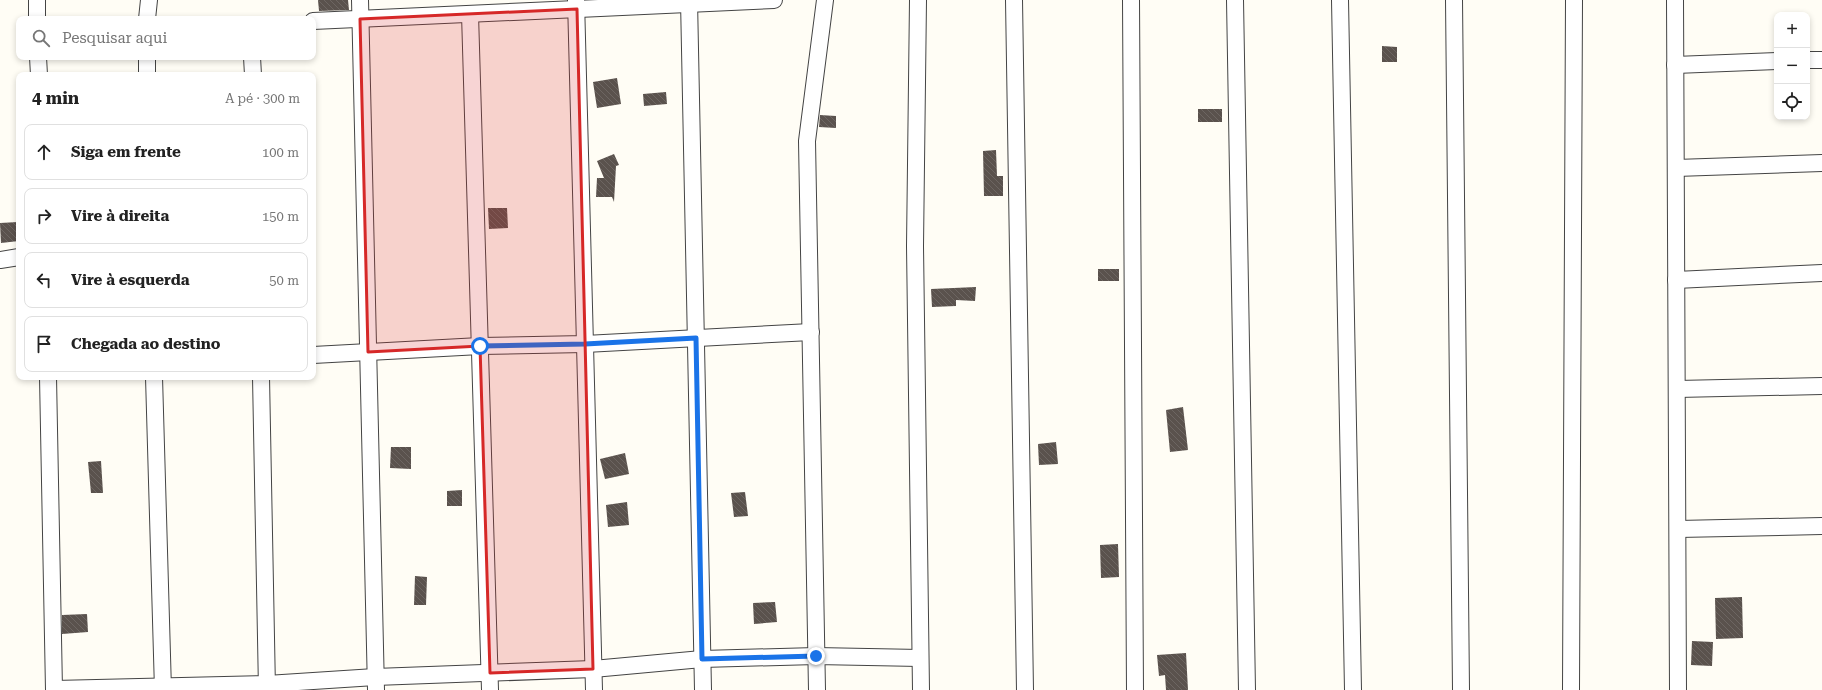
<!DOCTYPE html>
<html lang="pt">
<meta charset="utf-8">
<style>
:root{--surface:#fff;--page:#f6f6f6;--text:#222;--muted:#767676;--line:#e0e0e0}
body{margin:0;font-family:"Roboto Serif",serif;background:var(--page);color:var(--text)}
.controls{position:absolute;right:12px;top:12px;display:grid;overflow:hidden;border-radius:8px;box-shadow:0 2px 6px #0003}
.controls button{width:36px;height:36px;display:grid;place-items:center;padding:0;border:0;border-bottom:1px solid var(--line);background:var(--surface);color:var(--text);font:20px sans-serif}
.stop{position:absolute;width:12px;height:12px;margin:-9px;border:3px solid #1a73e8;border-radius:50%;background:#fff}
.stop.end{background:#1a73e8;border-color:#fff;box-shadow:0 1px 4px #0008}
.list{margin:0;padding:0;list-style:none}
h2{display:flex;justify-content:space-between;align-items:center;height:52px;margin:0;padding:0 16px;font-size:17px}
h2 small{font-size:13px;font-weight:400;color:var(--muted)}
.list li{display:grid;grid-template-columns:26px 1fr auto;gap:12px;align-items:center;box-sizing:border-box;height:56px;margin:0 8px 8px;padding:0 8px;border:1px solid var(--line);border-radius:8px}
.list b{display:block;font-size:15px;white-space:nowrap}
.list em{font-size:13px;font-style:normal;color:var(--muted)}
.icon{flex:none;width:22px;height:22px;fill:none;stroke:currentColor;stroke-width:2;stroke-linecap:round;stroke-linejoin:round}
.map{position:relative;flex:none;width:1822px;height:690px;overflow:hidden}
.search{position:absolute;background:var(--surface);box-shadow:0 2px 6px #0003;left:16px;top:16px;width:300px;height:44px;display:flex;align-items:center;gap:10px;box-sizing:border-box;padding:0 14px;border-radius:8px;color:var(--muted);font-size:15px}
.panel{position:absolute;background:var(--surface);box-shadow:0 2px 6px #0003;left:16px;top:72px;width:300px;height:308px;border-radius:8px}
.map>svg:first-child{display:block}
</style>
<div class="map">
<svg width="1822" height="690" viewBox="0 0 1822 690">
<defs>
<pattern id="building-back-hatch" width="6" height="6" patternUnits="userSpaceOnUse"><rect width="6" height="6" fill="#5a524d"/><path d="M-1 5l2 2M0 0l6 6M5-1l2 2" fill="none" stroke="#6d6662"/></pattern>
</defs>
<rect width="100%" height="100%" fill="#fffdf5"/>
<g fill="url(#building-back-hatch)">
<polygon points="318,0 348,0 349,10 319,11"/>
<polygon points="1382,46 1397,47 1397,62 1382,62"/>
<polygon points="617,78 621,104 597,108 593,82"/>
<polygon points="666,92 667,104 644,106 643,94"/>
<rect x="1198" y="109" width="24" height="13"/>
<polygon points="820,115 836,116 836,128 819,127"/>
<polygon points="996,150 997,176 1003,176 1003,196 984,196 983,151"/>
<polygon points="614,154 619,165 616,166 614,202 612,197 596,197 597,178 604,178 597,161"/>
<polygon points="488,208 507,208 508,228 489,229"/>
<polygon points="18,222 19,241 1,243 0,223"/>
<rect x="1098" y="269" width="21" height="12"/>
<polygon points="976,287 975,301 956,300 956,306 932,307 931,289"/>
<polygon points="1183,407 1188,450 1170,452 1166,410"/>
<polygon points="1056,442 1058,464 1039,465 1038,444"/>
<polygon points="391,447 411,447 411,469 390,468"/>
<polygon points="625,453 629,474 605,479 600,459"/>
<polygon points="101,461 103,493 91,493 88,462"/>
<polygon points="462,490 462,506 447,506 447,491"/>
<polygon points="745,492 748,516 734,517 731,493"/>
<polygon points="627,502 629,525 608,527 606,505"/>
<polygon points="1118,544 1119,577 1101,578 1100,545"/>
<polygon points="415,576 427,577 426,605 414,605"/>
<polygon points="1742,597 1743,638 1716,639 1715,598"/>
<polygon points="775,602 777,622 754,624 753,603"/>
<polygon points="87,614 88,632 62,634 62,615"/>
<polygon points="1692,641 1713,642 1712,666 1691,665"/>
<polygon points="1186,653 1188,690 1166,690 1165,675 1159,676 1157,655"/>
</g>
<g fill="none" stroke-linecap="round" stroke-linejoin="round">
<defs>
<g id="minor">
<polyline points="37,0 37,19"/>
<polyline points="360,0 376,690"/>
<polyline points="576,0 594,690"/>
<polyline points="689,0 703,690"/>
<polyline points="918,0 915,246 921,690"/>
<polyline points="1014,0 1025,690"/>
<polyline points="1131,0 1135,690"/>
<polyline points="1235,0 1247,690"/>
<polyline points="1340,0 1353,690"/>
<polyline points="1454,0 1461,690"/>
<polyline points="1675,0 1678,690"/>
<polyline points="470,14 490,690"/>
<polyline points="147,19 149,0"/>
<polyline points="313,21 774,0"/>
<polyline points="38,57 39,75"/>
<polyline points="147,57 147,75"/>
<polyline points="252,57 253,75"/>
<polyline points="1807,60 1822,60"/>
<polyline points="1675,65 1777,61"/>
<polyline points="1676,168 1822,163"/>
<polyline points="0,260 19,257"/>
<polyline points="1676,280 1822,273"/>
<polyline points="313,355 480,346 585,344 811,332"/>
<polyline points="48,377 54,690"/>
<polyline points="154,377 163,690"/>
<polyline points="261,377 267,690"/>
<polyline points="1677,389 1822,386"/>
<polyline points="1678,529 1822,526"/>
<polyline points="54,689 267,684 375,677 593,669 702,659 816,656 920,658"/>
<polyline points="817,690 807,141 825,0"/>
<polyline points="1571,690 1574,0"/>
</g>
</defs>
<use href="#minor" stroke="#444" stroke-width="18"/>
<use href="#minor" stroke="#fff" stroke-width="16"/>
</g>
<g fill="none" stroke-linecap="round" stroke-linejoin="round">
<polyline stroke="#1a73e8" stroke-width="5" points="480,346 585,344 696,338 702,659 816,656"/>
</g>
<path fill="#d62828" fill-opacity="0.2" stroke="#d62828" stroke-width="3" stroke-linejoin="round" d="M577,9L593,669L490,673L480,346L368,352L360,19Z"/>
</svg>
<div class="controls">
<button>+</button>
<button>−</button>
<button><svg class="icon" aria-label="locate" viewBox="0 0 24 24"><circle cx="12" cy="12" r="6"/><path d="M12 2v4M12 18v4M2 12h4M18 12h4"/></svg></button>
</div>
<div class="stop" style="left:480px;top:346px"></div>
<div class="stop end" style="left:816px;top:656px"></div>
<div class="search"><svg class="icon" aria-label="search" viewBox="0 0 24 24"><circle cx="10" cy="10" r="6"/><path d="M15 15l6 6"/></svg>Pesquisar aqui</div>
<section class="panel">
<h2>4 min<small>A pé · 300 m</small></h2>
<ul class="list">
<li><svg class="icon" aria-label="ahead" viewBox="0 0 24 24"><path d="M12 20V5M6 11l6-6 6 6"/></svg><div><b>Siga em frente</b></div><em>100 m</em></li>
<li><svg class="icon" aria-label="right" viewBox="0 0 24 24"><path d="M7 20v-9h11M14 6l5 5-5 5"/></svg><div><b>Vire à direita</b></div><em>150 m</em></li>
<li><svg class="icon" aria-label="left" viewBox="0 0 24 24"><path d="M17 20v-9H6M10 6l-5 5 5 5"/></svg><div><b>Vire à esquerda</b></div><em>50 m</em></li>
<li><svg class="icon" aria-label="arrive" viewBox="0 0 24 24"><path d="M6 21V4h12l-3 4 3 4H6"/></svg><div><b>Chegada ao destino</b></div></li>
</ul>
</section>
</div>
